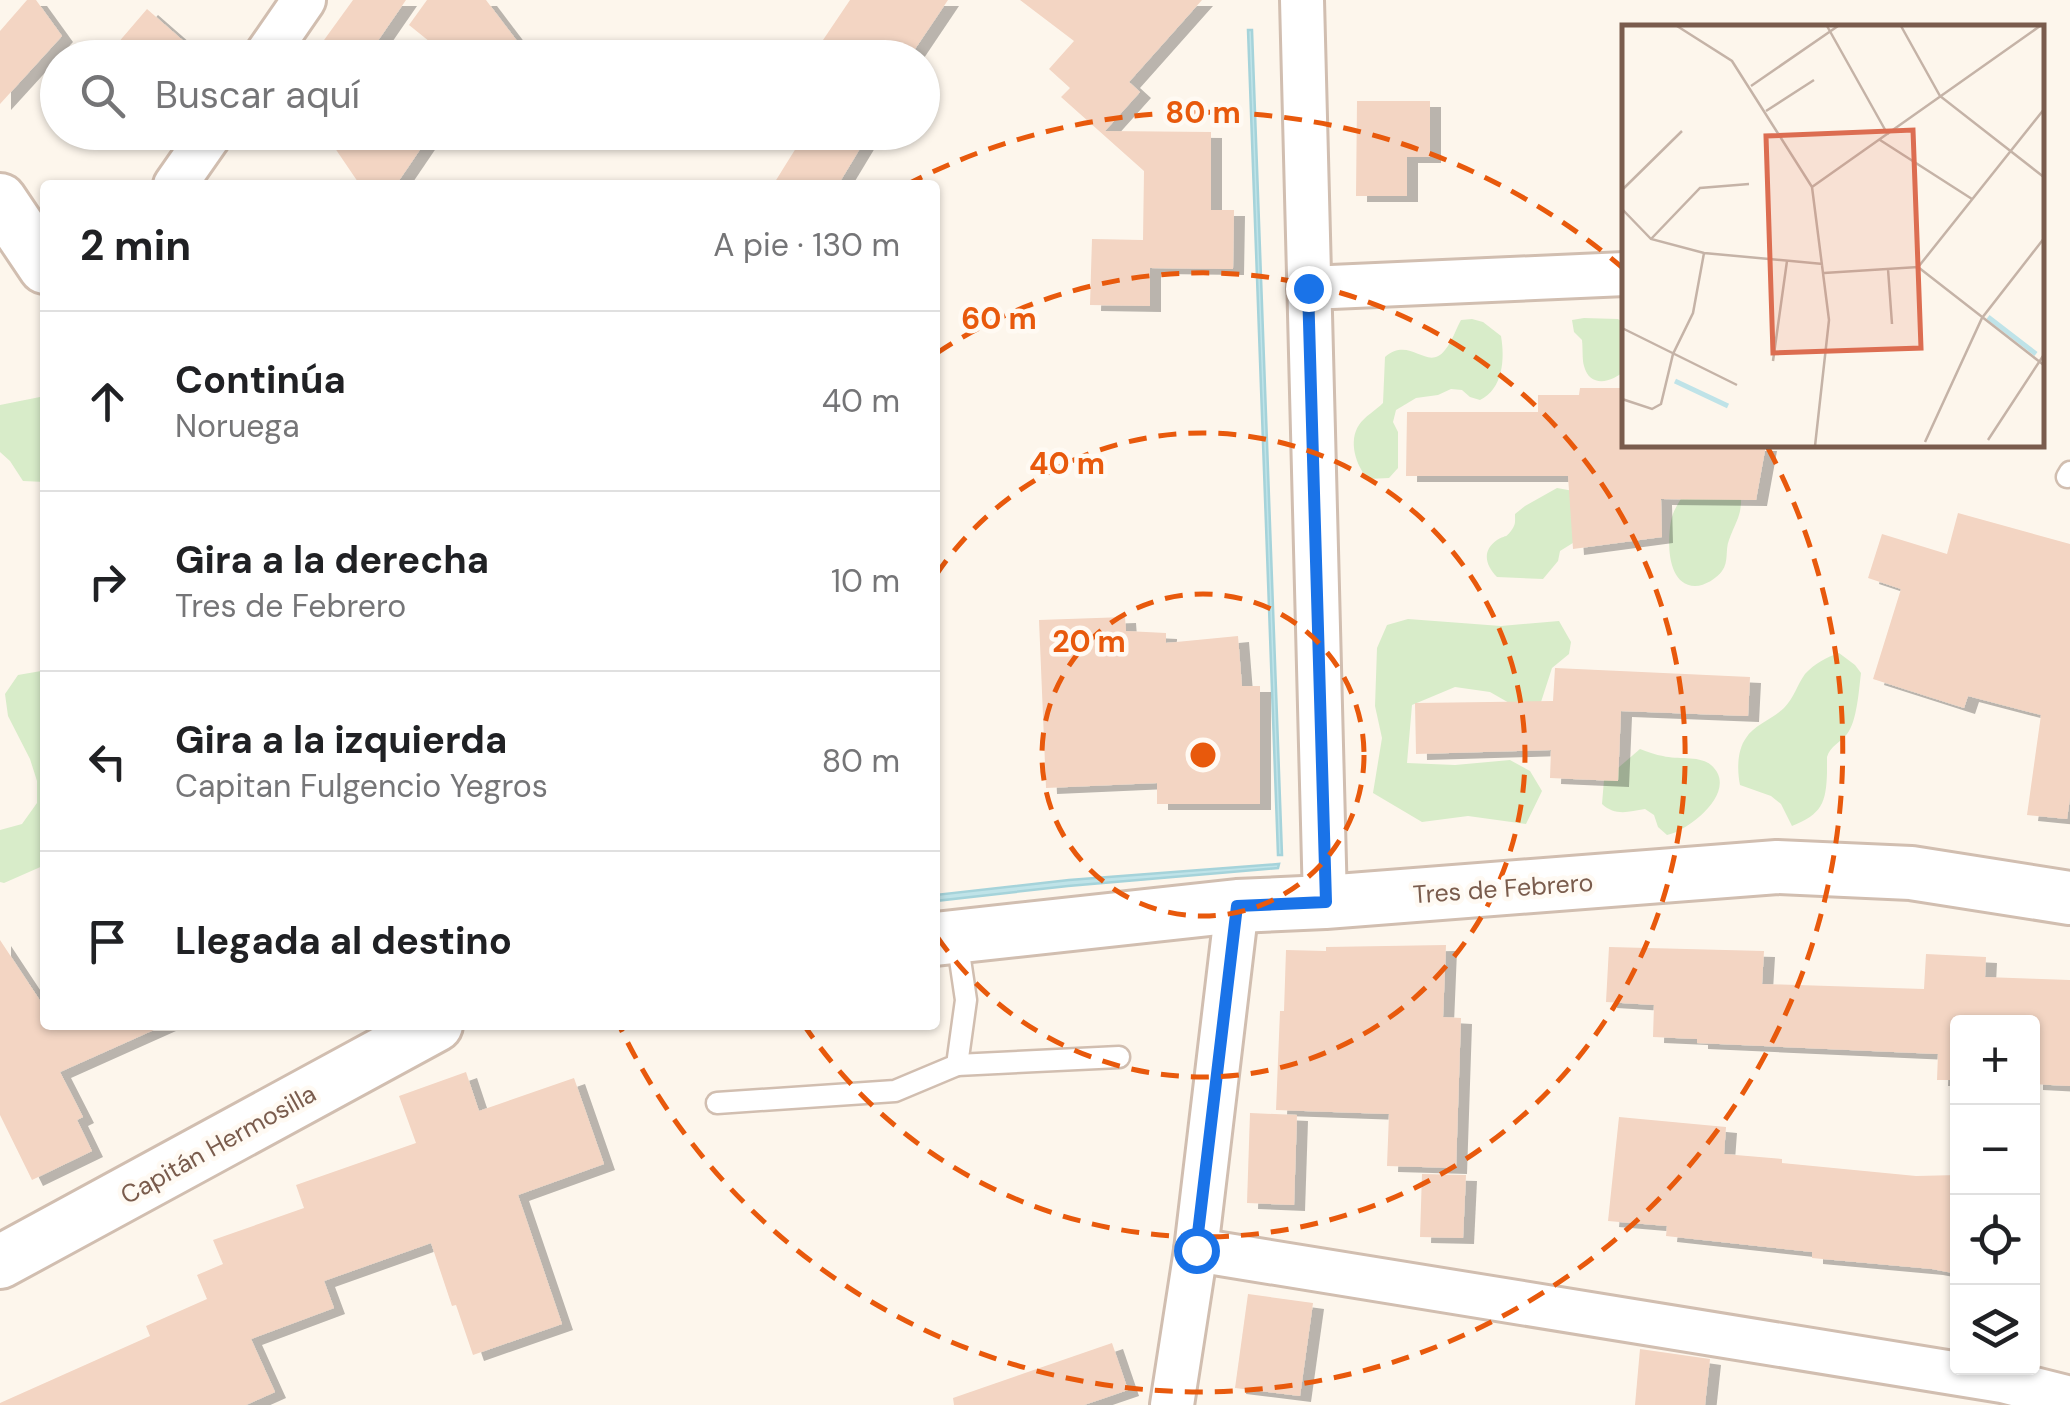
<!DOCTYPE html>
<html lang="es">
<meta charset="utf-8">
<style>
:root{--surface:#fff;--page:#f6f6f6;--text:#202124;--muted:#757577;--line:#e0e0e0}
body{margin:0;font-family:"DM Sans",sans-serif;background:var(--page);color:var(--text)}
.controls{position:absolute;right:30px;bottom:30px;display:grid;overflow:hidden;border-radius:10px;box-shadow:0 2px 8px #0004}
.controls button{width:90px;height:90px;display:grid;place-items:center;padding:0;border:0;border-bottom:2px solid var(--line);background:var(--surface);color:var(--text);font:50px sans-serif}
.stop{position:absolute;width:30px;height:30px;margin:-22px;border:8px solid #1a73e8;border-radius:50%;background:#fff}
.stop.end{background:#1a73e8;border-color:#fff;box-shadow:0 2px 10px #0008}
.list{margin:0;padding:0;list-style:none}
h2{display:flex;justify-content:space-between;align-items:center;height:130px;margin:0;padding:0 40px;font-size:42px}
h2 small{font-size:32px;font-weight:400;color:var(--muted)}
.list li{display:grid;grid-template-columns:65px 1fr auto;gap:30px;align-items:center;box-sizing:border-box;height:180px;padding:0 40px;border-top:2px solid var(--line)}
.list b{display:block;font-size:38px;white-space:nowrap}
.list p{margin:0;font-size:32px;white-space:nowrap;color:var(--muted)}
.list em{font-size:32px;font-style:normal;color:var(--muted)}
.icon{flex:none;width:55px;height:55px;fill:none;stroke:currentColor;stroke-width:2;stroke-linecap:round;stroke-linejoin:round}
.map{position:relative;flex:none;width:2070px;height:1405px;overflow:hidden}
.search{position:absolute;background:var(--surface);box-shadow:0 2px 8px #0004;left:40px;top:40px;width:900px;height:110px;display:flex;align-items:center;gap:25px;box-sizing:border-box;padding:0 35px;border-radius:55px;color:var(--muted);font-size:38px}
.panel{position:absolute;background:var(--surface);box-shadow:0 2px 8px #0004;left:40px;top:180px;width:900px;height:850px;border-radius:10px}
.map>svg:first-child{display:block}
</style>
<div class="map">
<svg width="2070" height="1405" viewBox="0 0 2070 1405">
<defs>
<filter id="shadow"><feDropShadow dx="11" dy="6" stdDeviation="0" flood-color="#0004"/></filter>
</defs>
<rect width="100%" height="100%" fill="#fdf6ec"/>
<g fill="#d8ecc9">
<path d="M1584,318L1618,319L1625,324V370C1613,382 1590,389 1584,366C1582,359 1583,349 1582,340L1574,332L1572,320Z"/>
<path d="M1472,319L1483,322L1501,336C1505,359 1503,389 1480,400L1470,397L1462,390L1451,389L1438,395L1416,398L1396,410L1393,422L1398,432V468L1389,478L1368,479C1356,466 1348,441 1359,425C1364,417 1376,410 1383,403L1385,357C1411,335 1427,373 1445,350C1452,342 1456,329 1461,320Z"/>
<polygon points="45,396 45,482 23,481 10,461 0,452 0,405"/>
<path d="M1741,487C1742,516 1739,514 1729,540C1725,550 1729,562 1722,571C1717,578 1705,586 1695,586C1667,585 1667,542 1671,521C1673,510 1680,501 1685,492Z"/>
<path d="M1557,488L1579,492L1589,533L1560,551L1558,561L1543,579L1497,577C1486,566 1481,551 1497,540C1505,535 1505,539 1511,531C1516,524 1515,522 1515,514L1525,506Z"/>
<polygon points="1408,619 1501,626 1559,621 1571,642 1569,654 1552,668 1541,702 1518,708 1490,692 1455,687 1412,705 1407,763 1455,765 1510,760 1530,771 1542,791 1526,824 1468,816 1422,822 1373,793 1382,738 1375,706 1377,648 1387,625"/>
<path d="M1839,653L1855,665L1861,673C1859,689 1857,722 1847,734C1841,742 1830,746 1827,757C1827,759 1827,770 1827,773C1826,803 1822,814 1792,826L1781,804L1771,796L1740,785C1737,771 1737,750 1746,738C1754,725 1773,719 1784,708C1794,698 1797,685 1805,674C1814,664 1827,657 1839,653Z"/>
<polygon points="41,671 45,672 45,865 4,883 0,882 0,830 22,824 37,803 37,781 30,759 8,716 5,694 18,675"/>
<path d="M1640,749C1648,752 1656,755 1663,756C1678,760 1699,755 1711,765C1740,790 1690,830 1667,835L1658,827L1654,815L1645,809C1628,812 1615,816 1602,804L1604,780Z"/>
</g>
<g fill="#bfe3e8" stroke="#a5d3da" stroke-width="2.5">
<polygon points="1248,30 1252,30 1282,855 1278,855"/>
<polygon points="1279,864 1278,868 1068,886 935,901 935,895 1069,880"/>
</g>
<g fill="#f3d5c3" filter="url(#shadow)">
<polygon points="27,0 36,0 62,36 0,104 0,31"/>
<polygon points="353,0 406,0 366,58 311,58"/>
<polygon points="427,0 486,0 530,58 450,58 409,25"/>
<polygon points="850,0 948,0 909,58 849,58 823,40"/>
<polygon points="1020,0 1202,0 1129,82 1140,92 1105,131 1211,132 1211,210 1234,210 1233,269 1150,268 1150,306 1090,305 1092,239 1143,240 1144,171 1061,97 1070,88 1049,69 1074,41"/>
<polygon points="147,9 203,58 105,58"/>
<polygon points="1357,101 1430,101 1430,157 1407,157 1407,196 1356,196"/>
<polygon points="324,132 432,132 396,185 360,185"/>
<polygon points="806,132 870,132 838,185 773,185"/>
<polygon points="1580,388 1625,388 1625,445 1766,445 1756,500 1661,499 1662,537 1573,549 1568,476 1406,476 1407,412 1538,412 1538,395 1579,395"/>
<polygon points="1958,513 2070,544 2070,798 2067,819 2027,815 2041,715 1968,696 1964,708 1873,679 1901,589 1868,578 1882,534 1947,554"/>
<polygon points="1125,617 1126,631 1166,633 1166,643 1238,636 1242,686 1260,686 1260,804 1157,804 1157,783 1046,788 1039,620"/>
<polygon points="1555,668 1750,677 1748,716 1621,711 1618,781 1550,778 1551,750 1416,754 1415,703 1553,701"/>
<polygon points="0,940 45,1008 45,1025 165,1025 60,1072 83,1117 77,1120 92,1151 32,1180 0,1115"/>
<polygon points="1446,945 1443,1017 1461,1018 1456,1168 1387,1166 1389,1114 1276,1110 1280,1011 1284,1011 1286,950 1326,951 1326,947"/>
<polygon points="1609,947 1764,951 1762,984 1924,989 1926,954 1986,957 1985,977 2070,980 2070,1086 2032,1084 2032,1022 1958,1022 1958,1080 1937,1080 1938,1054 1697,1043 1697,1039 1653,1037 1654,1005 1606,1002"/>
<polygon points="466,1072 479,1111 574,1078 604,1164 518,1195 562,1324 473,1355 456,1305 452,1306 431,1243 324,1281 334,1308 251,1339 275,1392 246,1405 0,1405 0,1403 150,1336 146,1326 207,1299 197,1275 223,1264 213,1240 304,1208 296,1185 416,1143 399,1096"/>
<polygon points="1250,1113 1297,1115 1294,1205 1247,1203"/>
<polygon points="1619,1117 1726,1127 1724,1154 1782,1159 1782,1163 1916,1176 1958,1175 1958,1274 1932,1269 1812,1258 1812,1252 1666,1236 1667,1226 1608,1221"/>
<polygon points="1422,1174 1466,1175 1463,1238 1420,1237"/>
<polygon points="1248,1294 1313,1303 1300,1396 1235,1388"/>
<polygon points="1112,1343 1128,1390 1084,1405 954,1405 953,1398"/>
<polygon points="1640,1349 1710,1359 1705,1405 1635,1405"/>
</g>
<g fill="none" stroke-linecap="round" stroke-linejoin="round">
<defs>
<g id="service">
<polyline points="2067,477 2070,472"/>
<polyline points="957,1065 1119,1057"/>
<polyline points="717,1103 895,1091 957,1065 966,1000 957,939"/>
</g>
<g id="minor">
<polyline points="1302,0 1325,902"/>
<polyline points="264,58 304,0"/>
<polyline points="175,185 212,132"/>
<polyline points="1309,288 1625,274"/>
<polyline points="1196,1250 2002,1381 2070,1398"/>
<polyline points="1172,1405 1196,1250 1237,906"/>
</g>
<g id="tertiary">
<polyline points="0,200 45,267"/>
<polyline points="935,939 1237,906 1325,902 1777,867 1911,873 2070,898"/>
<polyline points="0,1262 436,1025"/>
</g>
</defs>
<use href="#service" stroke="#d1beb0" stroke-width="25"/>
<use href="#minor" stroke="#d1beb0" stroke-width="48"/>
<use href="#tertiary" stroke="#d1beb0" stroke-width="58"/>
<use href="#service" stroke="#fff" stroke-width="20"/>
<use href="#minor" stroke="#fff" stroke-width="42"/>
<use href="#tertiary" stroke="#fff" stroke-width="52"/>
</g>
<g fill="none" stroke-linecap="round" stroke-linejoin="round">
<polyline stroke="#1a73e8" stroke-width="12" points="1196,1250 1237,906 1326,902 1308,288"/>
</g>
<g fill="none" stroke="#e8590c" stroke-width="5" stroke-dasharray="18 12">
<circle cx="1203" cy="755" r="161"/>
<path d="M936 575A322 322 0 1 1 936 935"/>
<path d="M937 353A482 482 0 1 1 806 1028"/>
<path d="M906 185A643 643 0 0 1 1625 270M1768 448A643 643 0 1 1 620 1027"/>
</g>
<g text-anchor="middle" stroke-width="9" stroke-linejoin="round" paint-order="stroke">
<g font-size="25" fill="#7a5c4d" stroke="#fffaf3">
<text transform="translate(1503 888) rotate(-4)" y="9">Tres de Febrero</text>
<text transform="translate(218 1144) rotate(-29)" y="9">Capitán Hermosilla</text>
</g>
</g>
<g transform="translate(1622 25)">
<rect width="422" height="422" fill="#fdf6ec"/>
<path fill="none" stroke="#bfe3e8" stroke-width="5" d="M366,292L414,329M53,356L106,381"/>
<path fill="none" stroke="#c5b3a7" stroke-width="2.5" d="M55,1L110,36L190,162L207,295L193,421M205,1L266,110M279,1L318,71L423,153M129,61L216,1M144,86L192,55M258,115L350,174M190,162L418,1M0,165L60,106M0,184L29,214L82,228L201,239M29,214L78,163L127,159M297,241L423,83M266,244L270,299M202,248L296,242L423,341M0,303L115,360M151,336L165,236M0,374L30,384L39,379L51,329L71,288L82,228M366,415L423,328M303,417L360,293L423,212"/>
<path fill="#dc6d51" fill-opacity="0.15" stroke="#dc6d51" stroke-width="5" d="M291,105L299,323L151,328L144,111Z"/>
<rect width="422" height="422" fill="none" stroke="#7a5c4d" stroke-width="5"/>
</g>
<circle cx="1203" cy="755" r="15" fill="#e8590c" stroke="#fffaf3" stroke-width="5"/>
<g font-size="30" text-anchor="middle" font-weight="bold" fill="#e8590c" stroke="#fffaf3" stroke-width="9" stroke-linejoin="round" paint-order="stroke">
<text x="1203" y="123">80 m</text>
<text x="999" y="329">60 m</text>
<text x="1067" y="474">40 m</text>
<text x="1089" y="652">20 m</text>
</g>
</svg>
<div class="controls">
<button>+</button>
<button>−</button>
<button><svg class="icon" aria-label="locate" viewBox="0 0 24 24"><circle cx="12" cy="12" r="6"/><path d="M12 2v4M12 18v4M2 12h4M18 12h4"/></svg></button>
<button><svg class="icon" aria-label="layers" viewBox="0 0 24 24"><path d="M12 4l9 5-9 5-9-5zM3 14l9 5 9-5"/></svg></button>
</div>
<div class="stop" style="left:1196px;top:1250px"></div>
<div class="stop end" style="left:1308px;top:288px"></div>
<div class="search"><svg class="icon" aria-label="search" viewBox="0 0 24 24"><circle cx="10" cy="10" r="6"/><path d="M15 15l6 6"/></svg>Buscar aquí</div>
<section class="panel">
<h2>2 min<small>A pie · 130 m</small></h2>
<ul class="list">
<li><svg class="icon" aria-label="ahead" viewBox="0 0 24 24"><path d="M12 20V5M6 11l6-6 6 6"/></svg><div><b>Continúa</b><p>Noruega</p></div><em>40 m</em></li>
<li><svg class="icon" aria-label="right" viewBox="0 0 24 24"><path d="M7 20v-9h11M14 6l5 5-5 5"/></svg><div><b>Gira a la derecha</b><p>Tres de Febrero</p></div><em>10 m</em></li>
<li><svg class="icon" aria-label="left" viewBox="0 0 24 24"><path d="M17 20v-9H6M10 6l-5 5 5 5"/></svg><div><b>Gira a la izquierda</b><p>Capitan Fulgencio Yegros</p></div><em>80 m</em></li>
<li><svg class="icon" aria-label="arrive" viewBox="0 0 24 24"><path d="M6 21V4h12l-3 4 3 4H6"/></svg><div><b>Llegada al destino</b></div></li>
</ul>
</section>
</div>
